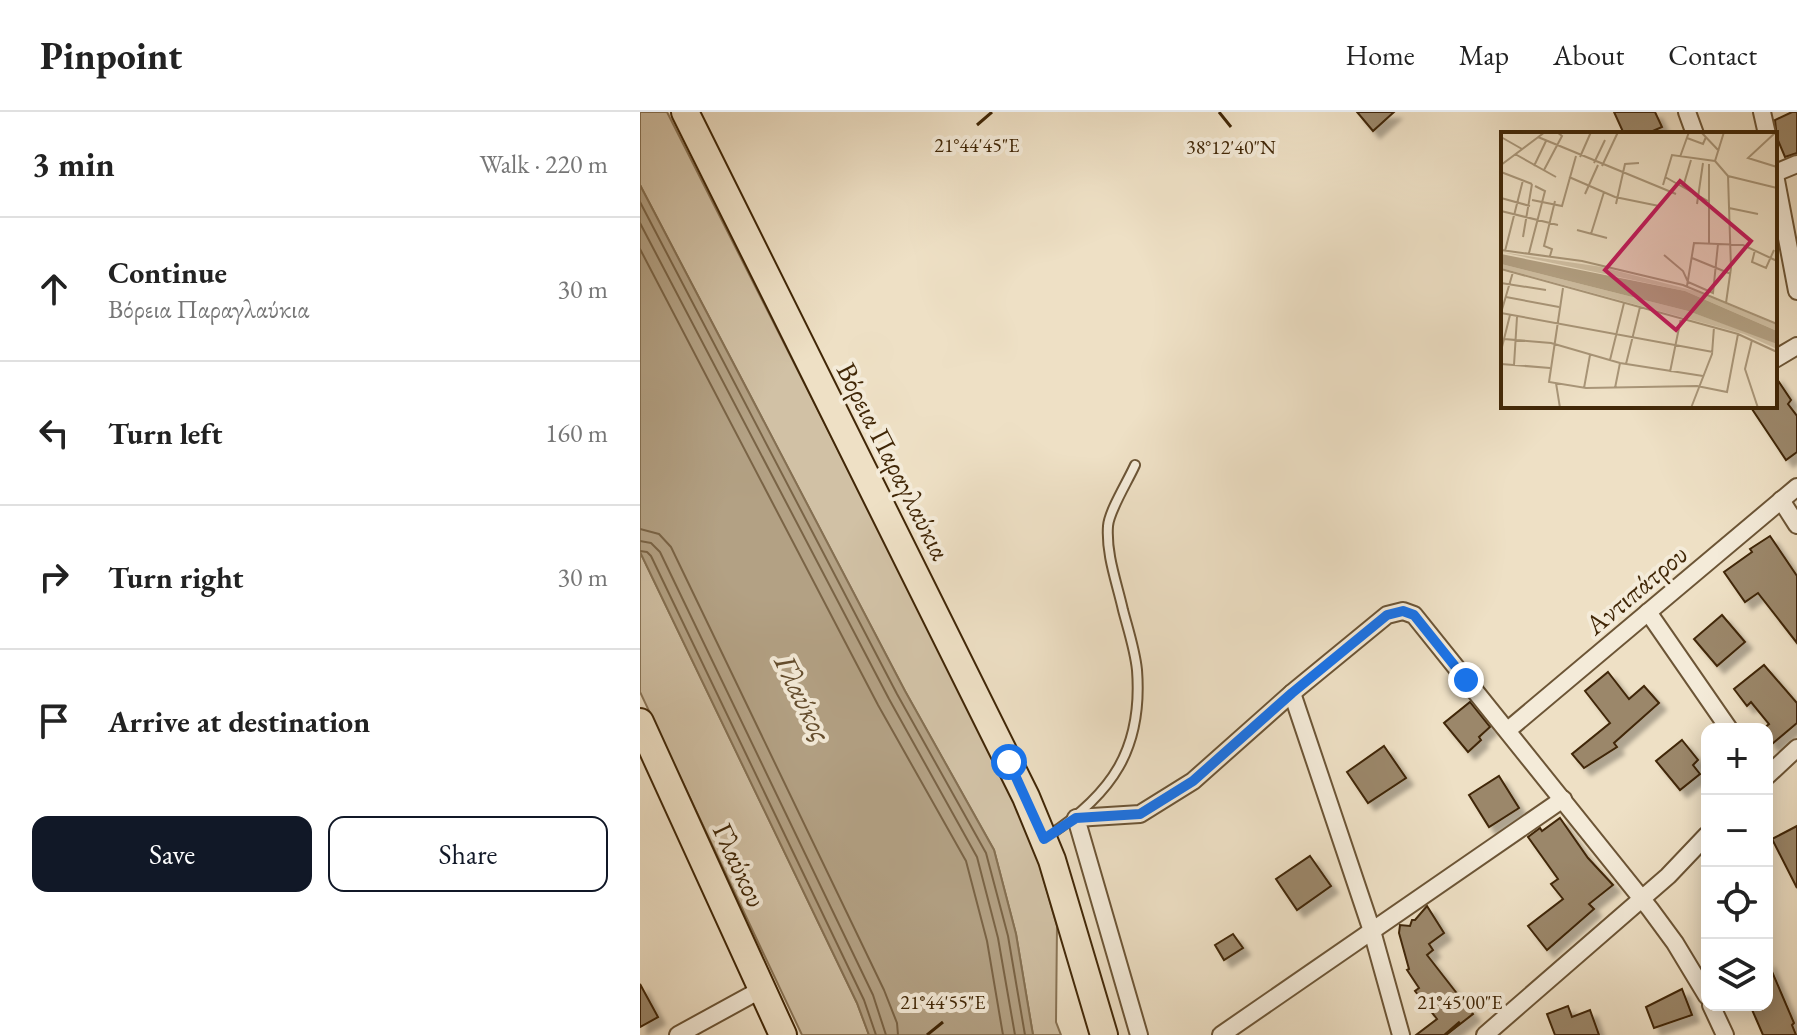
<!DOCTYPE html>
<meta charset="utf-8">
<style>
:root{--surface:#fff;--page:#f6f6f6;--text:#222;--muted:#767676;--line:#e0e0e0;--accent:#111827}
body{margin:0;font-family:"EB Garamond",serif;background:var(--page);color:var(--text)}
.controls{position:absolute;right:24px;bottom:24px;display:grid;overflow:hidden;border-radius:16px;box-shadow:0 4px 20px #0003}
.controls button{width:72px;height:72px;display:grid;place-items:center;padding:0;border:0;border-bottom:2px solid var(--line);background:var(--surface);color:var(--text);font:40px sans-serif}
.stop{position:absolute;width:24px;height:24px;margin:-18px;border:6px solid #1a73e8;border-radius:50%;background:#fff}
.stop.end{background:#1a73e8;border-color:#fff;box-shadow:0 2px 8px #0008}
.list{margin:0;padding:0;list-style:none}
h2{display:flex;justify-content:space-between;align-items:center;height:104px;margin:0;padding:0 32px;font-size:34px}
h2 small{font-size:26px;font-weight:400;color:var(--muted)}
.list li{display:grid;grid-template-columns:52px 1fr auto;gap:24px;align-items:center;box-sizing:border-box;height:144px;padding:0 32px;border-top:2px solid var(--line)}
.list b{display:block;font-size:30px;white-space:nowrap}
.list p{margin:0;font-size:26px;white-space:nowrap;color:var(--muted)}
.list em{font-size:26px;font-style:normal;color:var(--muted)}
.actions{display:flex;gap:16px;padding:24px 32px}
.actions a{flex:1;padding:18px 0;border:2px solid var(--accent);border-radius:16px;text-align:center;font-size:28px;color:var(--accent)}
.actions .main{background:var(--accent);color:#fff}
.icon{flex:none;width:44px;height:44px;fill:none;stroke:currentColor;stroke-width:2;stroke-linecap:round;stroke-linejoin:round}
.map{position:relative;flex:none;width:1157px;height:923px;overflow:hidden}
header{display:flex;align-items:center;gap:48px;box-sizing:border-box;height:112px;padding:0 40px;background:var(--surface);border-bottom:2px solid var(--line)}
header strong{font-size:38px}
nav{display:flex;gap:44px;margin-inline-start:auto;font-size:28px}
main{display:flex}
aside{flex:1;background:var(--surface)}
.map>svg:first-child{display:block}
</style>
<header>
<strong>Pinpoint</strong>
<nav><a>Home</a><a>Map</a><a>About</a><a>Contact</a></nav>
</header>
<main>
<aside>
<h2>3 min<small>Walk · 220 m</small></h2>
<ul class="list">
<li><svg class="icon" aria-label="ahead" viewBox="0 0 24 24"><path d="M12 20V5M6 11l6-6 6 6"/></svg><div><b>Continue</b><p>Βόρεια Παραγλαύκια</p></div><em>30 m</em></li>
<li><svg class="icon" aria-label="left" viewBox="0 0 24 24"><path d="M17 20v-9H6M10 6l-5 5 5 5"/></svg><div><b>Turn left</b></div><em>160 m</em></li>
<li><svg class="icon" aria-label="right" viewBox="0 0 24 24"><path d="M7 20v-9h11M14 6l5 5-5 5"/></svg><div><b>Turn right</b></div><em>30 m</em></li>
<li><svg class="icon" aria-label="arrive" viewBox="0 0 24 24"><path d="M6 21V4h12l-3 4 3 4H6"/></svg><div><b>Arrive at destination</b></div></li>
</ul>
<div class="actions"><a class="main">Save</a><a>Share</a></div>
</aside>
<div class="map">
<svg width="1157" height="923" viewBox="0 0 1157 923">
<defs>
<filter id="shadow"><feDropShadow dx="7" dy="7" stdDeviation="2" flood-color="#0004"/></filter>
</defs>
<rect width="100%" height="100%" fill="#eee0c5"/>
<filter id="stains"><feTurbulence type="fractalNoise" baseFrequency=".0025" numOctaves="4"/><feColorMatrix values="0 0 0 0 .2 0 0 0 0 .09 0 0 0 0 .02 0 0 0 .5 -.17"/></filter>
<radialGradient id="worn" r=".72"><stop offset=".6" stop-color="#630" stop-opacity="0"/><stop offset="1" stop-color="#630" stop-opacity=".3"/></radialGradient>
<g fill="#d1c1a5" stroke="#897456" stroke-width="2">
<polygon points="0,0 27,0 364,666 396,741 417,814 416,910 421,923 393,923 376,822 354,738 265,579 0,73"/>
<polygon points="0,440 217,891 229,923 162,923 0,580"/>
</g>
<polygon fill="#b3a184" stroke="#857052" stroke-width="2" points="0,73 265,579 354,738 376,822 393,923 229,923 217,891 0,440"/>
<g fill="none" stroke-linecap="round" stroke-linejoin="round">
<g stroke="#7a6446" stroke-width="2">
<polyline points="0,90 257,582 346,741 368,824 385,923"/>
<polyline points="0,111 249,587 337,745 358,826 375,923"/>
<polyline points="0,137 238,593 326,749 347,829 363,923"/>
<polyline points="0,417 19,422 31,435 244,878 257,911 258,923"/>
<polyline points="0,429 11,431 20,440 233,883 246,923"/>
<polyline points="0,439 7,440 11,444 224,888 236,923"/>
</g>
</g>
<g fill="#9b876a" stroke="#412707" stroke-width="2" filter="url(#shadow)">
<polygon points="717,0 754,0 733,19"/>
<polygon points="974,0 1015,0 1022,15 1006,22 984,22"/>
<polygon points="1152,0 1157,0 1157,41 1145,45 1137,26 1135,8"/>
<polygon points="1135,264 1151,288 1148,292 1157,304 1157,340 1146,348 1110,294 1135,294"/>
<polygon points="1130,424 1157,464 1157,531 1118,481 1105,490 1084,460 1112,440 1110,437"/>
<polygon points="1082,503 1105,530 1077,554 1054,527"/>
<polygon points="1124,553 1157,591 1157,611 1132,632 1127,626 1127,617 1123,617 1129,612 1111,590 1107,594 1094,577"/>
<polygon points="968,560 989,587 1004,574 1019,591 974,631 977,635 944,656 932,642 970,611 945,579"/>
<polygon points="830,590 850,615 839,625 841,628 828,640 804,611"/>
<polygon points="1042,628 1058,648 1053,653 1060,662 1040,678 1016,649"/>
<polygon points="744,634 766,666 728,691 707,660"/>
<polygon points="859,664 879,696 849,715 829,683"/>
<polygon points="920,706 948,746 973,773 949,792 954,797 907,838 888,814 923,787 911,772 918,767 888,725 900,716 902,719"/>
<polygon points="1157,714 1157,776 1132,727"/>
<polygon points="670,744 691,774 657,798 636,767"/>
<polygon points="787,794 804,821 789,832 793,838 787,843 833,902 806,923 776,923 797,907 775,879 779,876 767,858 769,857 759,821 760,813 770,814 772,808 775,808"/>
<polygon points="593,822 603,836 584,848 575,833"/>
<polygon points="1127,848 1154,911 1152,913 1156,923 1123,923 1110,893 1127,893"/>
<polygon points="0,872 18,905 0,915"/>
<polygon points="1042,877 1052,903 1014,916 1006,895"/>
<polygon points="928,894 932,905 950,898 959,923 915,923 907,902"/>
</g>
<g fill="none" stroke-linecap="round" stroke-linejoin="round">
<defs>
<path id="lane" d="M408,724C472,682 503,637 497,558C495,538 488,517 483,498C477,471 466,443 468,414C469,399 488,369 495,353"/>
<g id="street">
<polyline points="1047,0 1055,22"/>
<polyline points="1122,0 1127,22"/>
<polyline points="1135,61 1157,52"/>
<polyline points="1135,63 1157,179"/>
<polyline points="1135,247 1157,234"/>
<polyline points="1141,388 1157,413"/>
<polyline points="1008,500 1089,617"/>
<polyline points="652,581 732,819 761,923"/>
<polyline points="868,618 1157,375"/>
<polyline points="1127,664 1157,636"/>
<polyline points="1071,893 1085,923"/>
<polyline points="38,923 122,877"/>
<polyline points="499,923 436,706 500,702 553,669 652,581 747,503 763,499 774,503 1010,797 1035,831 1067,884"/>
<polyline points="581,923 923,687"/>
<polyline points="845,923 1028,764 1067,723"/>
</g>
<g id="primary">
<polyline points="45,0 386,685 412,748 464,923"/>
<polyline points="0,610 143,923"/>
</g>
</defs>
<use href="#lane" stroke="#6c5536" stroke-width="12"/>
<use href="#street" stroke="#6c5536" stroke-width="20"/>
<use href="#primary" stroke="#412707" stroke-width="30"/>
<use href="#lane" stroke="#f4ebd9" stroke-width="8"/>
<use href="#street" stroke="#f4ebd9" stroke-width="16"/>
<use href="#primary" stroke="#eee0c5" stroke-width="26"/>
</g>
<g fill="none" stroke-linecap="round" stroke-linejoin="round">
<polyline stroke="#1a73e8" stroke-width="10" points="369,650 404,727 436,706 500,702 553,669 652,581 747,503 763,499 774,503 826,568"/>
</g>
<path fill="none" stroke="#412707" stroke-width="3" d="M579,0L591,15M337,13L352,0M287,923L303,910M805,923L820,910"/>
<g text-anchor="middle" stroke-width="8" stroke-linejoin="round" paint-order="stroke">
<g font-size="28" fill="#412707" stroke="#f4ebd9">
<text transform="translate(254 349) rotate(63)" y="10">Βόρεια Παραγλαύκια</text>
<text transform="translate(996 477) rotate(-40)" y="10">Αντιπάτρου</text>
<text transform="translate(100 753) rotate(65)" y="10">Γλαύκου</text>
</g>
<g font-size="30" font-style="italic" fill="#634c2c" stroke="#f4ebd9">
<text transform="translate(163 586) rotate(64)" y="10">Γλαύκος</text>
</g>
</g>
<g transform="translate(861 20)">
<rect width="276" height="276" fill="#eee0c5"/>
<path d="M0,120L101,135L194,159L276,193V199L184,159ZM0,132L187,179L262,206L276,212V217L243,202L0,136Z" fill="#d1c1a5"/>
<path d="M0,122L184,159L276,199V212L187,179L0,132Z" fill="#b3a184"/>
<path fill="none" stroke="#a99679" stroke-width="2" d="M200,0L218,19M275,0L247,26L276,35M0,5L21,17M37,5L175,62M186,6L202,12L205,5M14,22L55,45M79,25L90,0M179,25L188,0M214,29L227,44L230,136L225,171M214,29L223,0M93,31L104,8M208,32V111M0,33L44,0M33,34L45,9M101,34L117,0M43,38L61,4L56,0M0,40L31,52M227,44L276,56M68,45L114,65L158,74M164,45L207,69M162,53L171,23L214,29M182,55L190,28M84,62L97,33M0,66L29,74M31,68L61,74L75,24M115,72L124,32L138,31M196,72L202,31M228,76L257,82M0,79L57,93M76,98L106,106M90,102L103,60M22,105L31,52M0,118L81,129L182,153L276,192M254,118L251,130L265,136L273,118M4,119L22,48M28,121L44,59L34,54M163,123L182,139L187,150L212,161L217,112M49,124L51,117L43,114L54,69M191,126L230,142M0,137L237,202L276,220M0,151L45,158M186,154L193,111L242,113L276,129M62,156L48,250L85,256L196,254L226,260L237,202M5,165L58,175M0,181L212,220M0,181L12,140M3,207L50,211L119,231L202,244M251,208L244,237L257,276M0,219L9,183M109,228L123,171M0,232L49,236M125,232L139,175M13,233L16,185M169,240L180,186M55,251L59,276M83,256L89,223M114,256L119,231M8,276H49M190,276L211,222L213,195"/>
<path fill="#c2185b" fill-opacity="0.15" stroke="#c2185b" stroke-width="4" d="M179,49L250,109L175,198L104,138Z"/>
<rect width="276" height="276" fill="none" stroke="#412707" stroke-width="4"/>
</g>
<g font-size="20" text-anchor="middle" fill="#412707" stroke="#f4ebd9" stroke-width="8" stroke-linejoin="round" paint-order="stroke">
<text x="337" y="40">21°44'45"E</text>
<text x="591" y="42">38°12'40"N</text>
<text x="303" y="897">21°44'55"E</text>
<text x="820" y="897">21°45'00"E</text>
</g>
<rect width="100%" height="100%" filter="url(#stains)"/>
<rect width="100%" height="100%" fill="url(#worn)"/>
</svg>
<div class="controls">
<button>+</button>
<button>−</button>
<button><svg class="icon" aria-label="locate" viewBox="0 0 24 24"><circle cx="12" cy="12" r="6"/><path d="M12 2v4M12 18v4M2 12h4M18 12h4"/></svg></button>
<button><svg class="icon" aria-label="layers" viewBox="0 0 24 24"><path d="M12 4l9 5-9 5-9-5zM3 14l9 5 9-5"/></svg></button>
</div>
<div class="stop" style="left:369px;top:650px"></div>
<div class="stop end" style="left:826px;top:568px"></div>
</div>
</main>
